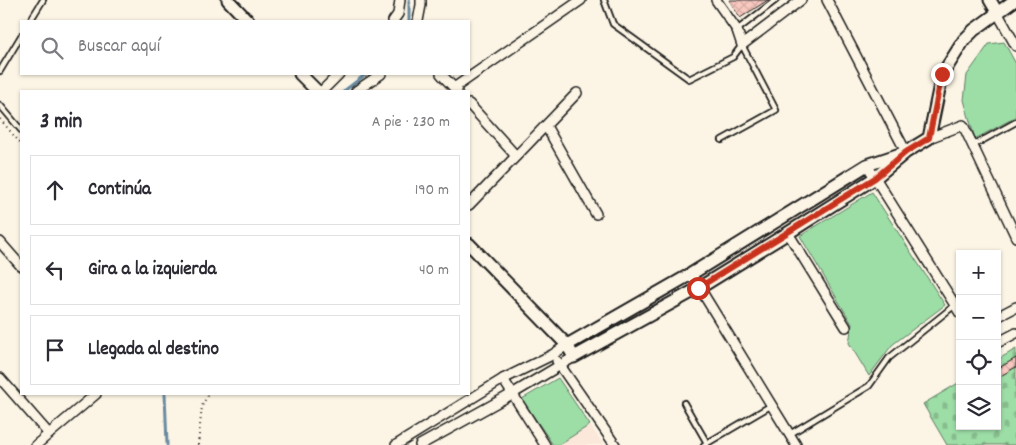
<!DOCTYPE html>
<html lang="es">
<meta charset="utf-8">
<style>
:root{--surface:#fff;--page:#f7f7f7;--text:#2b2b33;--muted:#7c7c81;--line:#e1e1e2}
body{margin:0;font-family:Dekko,sans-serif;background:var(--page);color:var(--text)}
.controls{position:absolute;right:15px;bottom:15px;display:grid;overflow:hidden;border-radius:0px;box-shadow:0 1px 4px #0004}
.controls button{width:45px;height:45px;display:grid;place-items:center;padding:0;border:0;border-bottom:1px solid var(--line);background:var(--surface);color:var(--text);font:25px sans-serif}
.stop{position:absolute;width:15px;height:15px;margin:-11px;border:4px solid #c8321e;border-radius:50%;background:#fff}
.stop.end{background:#c8321e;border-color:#fff;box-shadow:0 1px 5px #0008}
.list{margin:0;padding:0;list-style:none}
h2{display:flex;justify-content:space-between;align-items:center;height:65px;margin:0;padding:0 20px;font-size:21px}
h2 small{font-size:16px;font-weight:400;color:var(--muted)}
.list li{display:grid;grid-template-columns:32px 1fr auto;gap:15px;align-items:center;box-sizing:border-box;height:70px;margin:0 10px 10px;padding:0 10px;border:1px solid var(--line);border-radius:0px}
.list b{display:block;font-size:19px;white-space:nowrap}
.list em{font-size:16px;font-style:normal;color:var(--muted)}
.icon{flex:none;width:28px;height:28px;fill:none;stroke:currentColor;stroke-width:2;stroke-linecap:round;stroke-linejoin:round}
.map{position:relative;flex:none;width:1016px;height:445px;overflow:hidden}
.search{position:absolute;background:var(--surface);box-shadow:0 1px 4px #0004;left:20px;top:20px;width:450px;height:55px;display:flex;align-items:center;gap:12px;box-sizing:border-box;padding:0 18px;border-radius:0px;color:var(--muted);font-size:19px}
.panel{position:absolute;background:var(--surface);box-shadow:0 1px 4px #0004;left:20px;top:90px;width:450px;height:305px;border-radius:0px}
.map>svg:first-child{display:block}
</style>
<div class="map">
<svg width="1016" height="445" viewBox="0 0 1016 445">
<defs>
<pattern id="cemetery-stones" width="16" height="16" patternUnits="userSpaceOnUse" patternTransform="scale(1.25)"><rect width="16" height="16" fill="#9ddda6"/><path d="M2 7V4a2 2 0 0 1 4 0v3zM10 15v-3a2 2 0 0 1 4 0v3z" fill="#87bd8e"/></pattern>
<pattern id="building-cross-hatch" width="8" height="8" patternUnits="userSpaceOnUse" patternTransform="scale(1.25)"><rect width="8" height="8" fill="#f9c9c0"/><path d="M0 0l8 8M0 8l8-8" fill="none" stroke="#d5aca4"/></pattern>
</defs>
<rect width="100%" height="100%" fill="#fcf5e5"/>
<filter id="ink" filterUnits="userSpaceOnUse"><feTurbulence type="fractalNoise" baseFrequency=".02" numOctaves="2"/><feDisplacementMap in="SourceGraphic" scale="10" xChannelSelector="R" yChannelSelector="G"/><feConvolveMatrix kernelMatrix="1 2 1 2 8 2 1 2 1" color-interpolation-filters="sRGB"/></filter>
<g filter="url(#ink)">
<polygon fill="#fbe8da" points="590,425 604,445 558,445"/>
<polygon fill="url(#cemetery-stones)" stroke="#5c7c61" points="1016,349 1016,445 947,445 923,404 960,382 960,426 997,426 997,360"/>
<g fill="#9ddda6" stroke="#5c7c61">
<polygon points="1004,42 1016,64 1016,117 975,139 964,100 967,75 989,44"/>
<polygon points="872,192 945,305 892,345 869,376 849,343 852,324 800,236"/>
<polygon points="558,378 590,425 558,445 553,445 522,399"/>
</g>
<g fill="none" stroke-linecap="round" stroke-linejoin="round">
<g stroke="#678aa1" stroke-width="3">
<polyline points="409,0 409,21"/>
<polyline points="344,91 366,74"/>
<polyline points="165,394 167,445"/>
</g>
</g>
<g fill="url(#building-cross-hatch)" stroke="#1c1c1c">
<polygon points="729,0 768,0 740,18"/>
<polygon points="1016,358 1016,367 997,378 997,369"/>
</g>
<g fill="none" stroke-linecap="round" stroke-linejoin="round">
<defs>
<g id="service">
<polyline points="604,0 613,24 689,79 733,57 742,45 776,110 722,140"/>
<polyline points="30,21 43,0"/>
<polyline points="737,30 776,0"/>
<polyline points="0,71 21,36"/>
<polyline points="0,105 21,130"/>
<polyline points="974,145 1016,122"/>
<polyline points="684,403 707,443"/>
<polyline points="790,434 869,386 889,358 955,305"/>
<polyline points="704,445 772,405"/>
</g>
<g id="minor">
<polyline points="716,0 737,30 742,45 801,0"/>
<polyline points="827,0 906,152"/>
<polyline points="997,12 1016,46"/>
<polyline points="393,21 398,14 400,0"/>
<polyline points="418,21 421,5 421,0"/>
<polyline points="441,74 457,91"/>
<polyline points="454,88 581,0"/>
<polyline points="322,91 339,74"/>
<polyline points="356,91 381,74"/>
<polyline points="469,104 516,156"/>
<polyline points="546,126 596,214"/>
<polyline points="929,138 963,125 1016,237"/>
<polyline points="867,165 960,313"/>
<polyline points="469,205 577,93"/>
<polyline points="788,233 846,327"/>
<polyline points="0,242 21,266"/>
<polyline points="691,274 796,445"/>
<polyline points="997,317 1016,307"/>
<polyline points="997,343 1016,333"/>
<polyline points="557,361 615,445"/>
<polyline points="0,378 49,434"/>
<polyline points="503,379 545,445"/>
<polyline points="36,445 96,394"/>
<polyline points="396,445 503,379 552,355 567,345"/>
<polyline points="420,445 512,394 574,357"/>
</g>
<g id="tertiary">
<polyline points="228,0 248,21"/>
<polyline points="990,0 997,12"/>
<polyline points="300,74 317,91"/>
<polyline points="469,244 567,345 574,357 699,288 788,233 875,178 906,152 929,138 942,75 964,40 974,30 1015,0"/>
<polyline points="567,345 691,274 867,165 900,154"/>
</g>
</defs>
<use href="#service" stroke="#1c1c1c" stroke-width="8"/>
<use href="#minor" stroke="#1c1c1c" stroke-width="12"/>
<use href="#tertiary" stroke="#1c1c1c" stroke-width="15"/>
<g stroke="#1c1c1c" stroke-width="2" stroke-dasharray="1 4" stroke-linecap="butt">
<polyline points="0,119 21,144"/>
<polyline points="198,445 202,406 208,394"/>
</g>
<use href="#service" stroke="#fcf5e5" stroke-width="4.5"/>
<use href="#minor" stroke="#fcf5e5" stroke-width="9"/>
<use href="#tertiary" stroke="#fcf5e5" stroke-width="11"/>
</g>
</g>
<g fill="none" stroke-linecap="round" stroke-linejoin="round" filter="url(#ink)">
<polyline stroke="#c8321e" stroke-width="6" points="698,288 875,178 906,152 929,138 942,74"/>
</g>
</svg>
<div class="controls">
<button>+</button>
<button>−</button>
<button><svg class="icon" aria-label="locate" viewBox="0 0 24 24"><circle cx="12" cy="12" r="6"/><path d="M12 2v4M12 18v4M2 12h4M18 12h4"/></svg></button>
<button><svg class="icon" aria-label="layers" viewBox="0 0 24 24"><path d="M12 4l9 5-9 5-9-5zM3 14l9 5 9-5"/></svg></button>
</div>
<div class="stop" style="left:698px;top:288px"></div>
<div class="stop end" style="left:942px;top:74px"></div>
<div class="search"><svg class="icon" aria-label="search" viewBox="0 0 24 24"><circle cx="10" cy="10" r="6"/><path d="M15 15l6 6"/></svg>Buscar aquí</div>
<section class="panel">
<h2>3 min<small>A pie · 230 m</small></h2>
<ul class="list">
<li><svg class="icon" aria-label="ahead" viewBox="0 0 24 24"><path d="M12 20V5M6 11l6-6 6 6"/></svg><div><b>Continúa</b></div><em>190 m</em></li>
<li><svg class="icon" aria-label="left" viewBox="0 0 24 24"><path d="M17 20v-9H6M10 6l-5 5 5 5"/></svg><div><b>Gira a la izquierda</b></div><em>40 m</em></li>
<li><svg class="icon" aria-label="arrive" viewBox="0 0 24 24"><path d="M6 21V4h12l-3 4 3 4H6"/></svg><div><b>Llegada al destino</b></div></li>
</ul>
</section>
</div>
